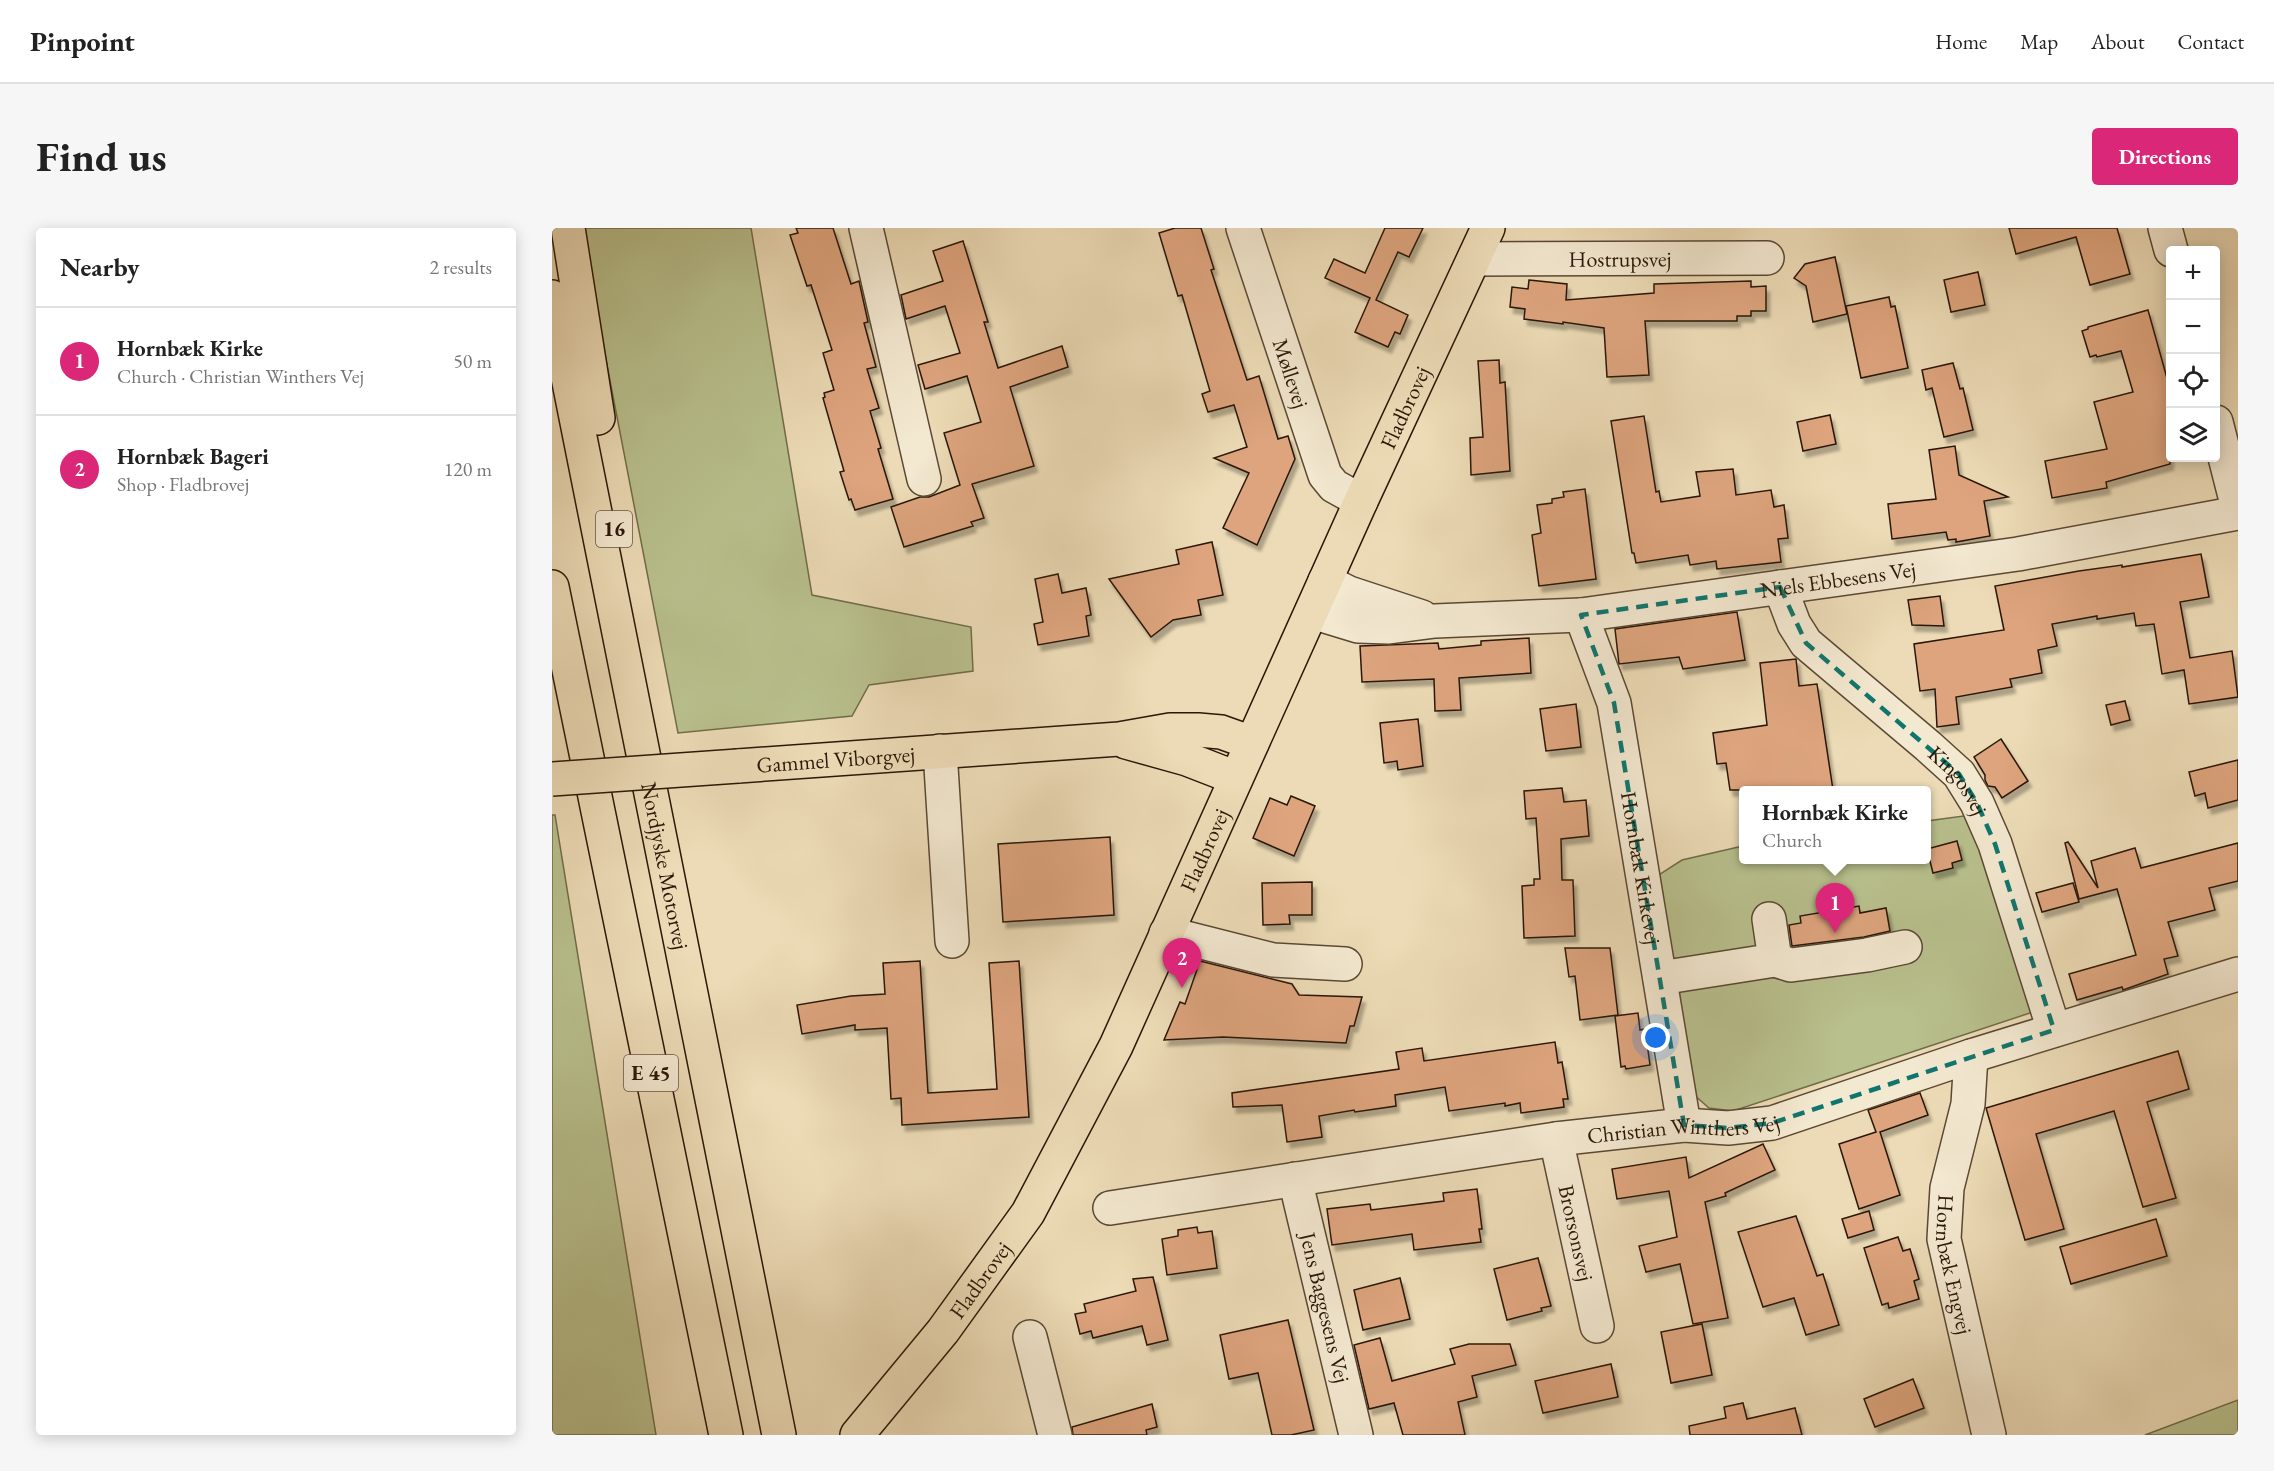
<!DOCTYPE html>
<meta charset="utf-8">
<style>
:root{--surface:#fff;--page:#f6f6f6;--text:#222;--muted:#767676;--line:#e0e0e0;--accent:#db2777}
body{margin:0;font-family:"EB Garamond",serif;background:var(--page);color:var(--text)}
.controls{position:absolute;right:18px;top:18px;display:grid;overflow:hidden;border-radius:6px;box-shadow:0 3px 15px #0003}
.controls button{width:54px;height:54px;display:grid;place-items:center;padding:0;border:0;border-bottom:2px solid var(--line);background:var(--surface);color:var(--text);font:30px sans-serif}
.you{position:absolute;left:1104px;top:810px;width:21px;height:21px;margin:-15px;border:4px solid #fff;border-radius:50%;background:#1a73e8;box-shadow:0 0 0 9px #1a73e833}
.badge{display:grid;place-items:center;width:39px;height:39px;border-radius:50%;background:var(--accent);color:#fff;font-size:20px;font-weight:700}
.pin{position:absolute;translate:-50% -50px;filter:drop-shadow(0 2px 3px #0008)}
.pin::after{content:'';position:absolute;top:32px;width:21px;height:18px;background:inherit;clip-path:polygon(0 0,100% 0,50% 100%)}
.popup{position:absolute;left:1187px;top:558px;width:192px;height:78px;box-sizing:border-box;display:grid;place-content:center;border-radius:6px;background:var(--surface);filter:drop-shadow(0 2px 4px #0005);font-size:20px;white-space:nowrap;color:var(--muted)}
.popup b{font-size:22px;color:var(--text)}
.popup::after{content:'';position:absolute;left:50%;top:100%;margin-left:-12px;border:12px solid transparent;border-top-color:var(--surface)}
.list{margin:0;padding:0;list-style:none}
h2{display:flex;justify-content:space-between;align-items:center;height:78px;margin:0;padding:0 24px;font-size:26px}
h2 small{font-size:20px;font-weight:400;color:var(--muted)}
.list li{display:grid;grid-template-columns:39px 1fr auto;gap:18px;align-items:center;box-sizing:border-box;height:108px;padding:0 24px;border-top:2px solid var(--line)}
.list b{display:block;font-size:22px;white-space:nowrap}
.list p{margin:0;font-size:20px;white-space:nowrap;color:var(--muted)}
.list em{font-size:20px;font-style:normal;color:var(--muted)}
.icon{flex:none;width:33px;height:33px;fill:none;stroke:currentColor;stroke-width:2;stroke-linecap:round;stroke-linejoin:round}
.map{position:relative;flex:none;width:1686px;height:1207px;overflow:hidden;border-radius:6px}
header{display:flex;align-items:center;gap:36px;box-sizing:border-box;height:84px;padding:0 30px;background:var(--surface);border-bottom:2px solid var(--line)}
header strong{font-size:28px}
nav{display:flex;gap:33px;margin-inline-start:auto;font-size:21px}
.intro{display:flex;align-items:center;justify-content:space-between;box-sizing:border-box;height:144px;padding:0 36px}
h1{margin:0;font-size:42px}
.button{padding:15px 27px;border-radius:6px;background:var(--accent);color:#fff;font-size:21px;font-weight:700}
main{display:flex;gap:36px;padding:0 36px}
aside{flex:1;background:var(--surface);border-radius:6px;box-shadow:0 3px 15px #0003}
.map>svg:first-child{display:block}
</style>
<header>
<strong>Pinpoint</strong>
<nav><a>Home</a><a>Map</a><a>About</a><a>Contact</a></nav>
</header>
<div class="intro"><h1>Find us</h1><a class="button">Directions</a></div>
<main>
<aside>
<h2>Nearby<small>2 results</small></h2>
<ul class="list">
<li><span class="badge">1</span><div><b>Hornbæk Kirke</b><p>Church · Christian Winthers Vej</p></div><em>50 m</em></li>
<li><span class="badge">2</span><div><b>Hornbæk Bageri</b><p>Shop · Fladbrovej</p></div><em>120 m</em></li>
</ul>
</aside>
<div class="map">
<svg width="1686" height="1207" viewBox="0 0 1686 1207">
<defs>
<filter id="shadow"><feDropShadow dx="3.5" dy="6" stdDeviation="1.5" flood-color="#0004"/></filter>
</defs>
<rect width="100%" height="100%" fill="#ecdbb6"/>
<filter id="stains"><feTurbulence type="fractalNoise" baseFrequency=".00333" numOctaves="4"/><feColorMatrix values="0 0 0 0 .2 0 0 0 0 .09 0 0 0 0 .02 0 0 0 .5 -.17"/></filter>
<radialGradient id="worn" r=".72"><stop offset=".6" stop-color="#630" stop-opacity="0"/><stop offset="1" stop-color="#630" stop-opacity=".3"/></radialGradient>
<g fill="#b8c08d" stroke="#716c4a" stroke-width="1.5">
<polygon points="32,0 199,0 260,367 419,399 421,443 317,457 300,488 126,505 33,23"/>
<polygon points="0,587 3,587 104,1207 0,1207"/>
<polygon points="1419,587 1481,784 1181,883 1157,880 1140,865 1105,648 1130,632 1191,618 1192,632 1374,632 1375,593"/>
<polygon points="1686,1172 1686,1207 1593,1207"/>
</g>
<g fill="#dda47d" stroke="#2a1708" stroke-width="1.5" filter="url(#shadow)">
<polygon points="244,0 281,0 299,56 307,53 316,94 312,95 324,139 315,141 327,180 318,183 329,220 326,221 341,271 303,282 299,271 297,272 288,244 292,243 271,170 273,169 272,165 282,162 271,125 280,122 259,57 255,58 238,7 246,5"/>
<polygon points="623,0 649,0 662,41 659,42 695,152 707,148 726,211 736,208 743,231 705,317 671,300 697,245 662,230 695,219 682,177 656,184 650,166 658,163 630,67 626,68 607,5"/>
<polygon points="833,0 871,0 857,29 846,24 824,72 856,87 848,106 843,104 836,119 803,104 818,70 773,50 782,31 813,45"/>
<polygon points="1457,0 1565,0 1578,46 1538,57 1524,9 1464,26"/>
<polygon points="411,13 436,94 432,94 446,140 510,118 516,139 458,159 482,238 420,256 432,290 419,294 421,298 352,319 339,279 368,269 377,269 408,257 392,205 429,194 415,148 373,161 366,137 408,125 393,78 354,91 349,67 391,53 381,23"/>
<polygon points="1283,29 1295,86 1261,94 1254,58 1242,50 1253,36"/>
<polygon points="1426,44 1433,77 1399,84 1392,52"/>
<polygon points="977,52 1015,56 1014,72 1102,65 1102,56 1199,53 1199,59 1214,58 1214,83 1199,83 1199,88 1185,88 1185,93 1093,93 1097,147 1055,149 1052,100 1011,94 1011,96 972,91 973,81 958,79 960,59 976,61"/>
<polygon points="1337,69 1339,79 1343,78 1356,140 1309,150 1294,78"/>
<polygon points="1596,82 1618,161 1618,236 1554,254 1555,260 1500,270 1493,233 1555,221 1542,174 1581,164 1569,123 1545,129 1544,127 1538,129 1530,103 1536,101 1536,99"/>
<polygon points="947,132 948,155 953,154 958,243 919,247 918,210 931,209 926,133"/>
<polygon points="1401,135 1408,161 1411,160 1421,202 1392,209 1380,160 1374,162 1370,142"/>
<polygon points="1278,187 1284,216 1251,223 1245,194"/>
<polygon points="1092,188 1104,264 1107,263 1109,274 1148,268 1144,244 1181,241 1184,267 1219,262 1222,279 1232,277 1236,310 1226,311 1229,334 1165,341 1164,333 1138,337 1136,327 1084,335 1082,325 1080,325 1059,193"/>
<polygon points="1403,218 1407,247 1456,269 1432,273 1438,308 1404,314 1404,311 1396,312 1394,304 1340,311 1336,276 1384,271 1377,222"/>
<polygon points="1033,261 1044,351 987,358 980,307 989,305 985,277 1000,275 1000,271 1012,269 1011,264"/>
<polygon points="660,314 671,367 646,372 649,387 621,392 599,409 557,351 627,336 624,322"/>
<polygon points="1649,326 1657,369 1628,374 1638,430 1680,423 1686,469 1637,476 1632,442 1610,446 1602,396 1584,398 1582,385 1545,391 1545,388 1500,396 1505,418 1486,422 1490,445 1458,451 1460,459 1404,469 1407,496 1385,499 1383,461 1368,463 1362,416 1452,402 1443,358 1527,343 1570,337 1570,339"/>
<polygon points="506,346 510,365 534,360 539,387 534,388 537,408 486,417 482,396 491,394 483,351"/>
<polygon points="1388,368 1392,398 1360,397 1356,372"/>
<polygon points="1185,384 1193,432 1131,441 1127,429 1067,436 1063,401"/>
<polygon points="977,410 979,445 907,450 909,482 883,483 882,451 810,454 808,418 886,415 887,421 929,417 929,413"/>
<polygon points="1244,431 1247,458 1265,456 1281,562 1178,562 1174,535 1165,536 1161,505 1215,497 1208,435"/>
<polygon points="1573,473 1578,492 1559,497 1554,477"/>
<polygon points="1024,476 1029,519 994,523 988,481"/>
<polygon points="866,491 871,538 846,542 845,533 832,535 828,495"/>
<polygon points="1449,511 1476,553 1450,570 1443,559 1436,558 1433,552 1433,547 1422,529"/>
<polygon points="1686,532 1686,572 1656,580 1653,565 1643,568 1637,544"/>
<polygon points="1010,560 1012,574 1034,572 1037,608 1009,611 1010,652 1021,652 1023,708 972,710 970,658 982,657 982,651 988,651 984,590 974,591 972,563"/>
<polygon points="739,568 763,578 742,628 701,610 718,570 735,577"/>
<polygon points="558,609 562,687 451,694 446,616"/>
<polygon points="1405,613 1410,632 1400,635 1401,640 1381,645 1375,621"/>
<polygon points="1516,614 1546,660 1539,633 1583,620 1589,640 1686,615 1686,653 1657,660 1663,682 1616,694 1626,728 1612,731 1616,746 1571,762 1570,759 1525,772 1517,746 1584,727 1565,661 1527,671 1513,615"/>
<polygon points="760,654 760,687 737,687 738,696 711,697 710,655"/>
<polygon points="1521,655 1527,674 1490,684 1484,665"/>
<polygon points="1307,678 1308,685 1334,680 1338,703 1312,709 1240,718 1237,697 1249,695 1248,688"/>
<polygon points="1013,720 1058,720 1066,787 1028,792 1023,748 1017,749"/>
<polygon points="368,733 376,865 445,861 437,735 467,733 477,889 350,897 349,870 339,871 335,800 303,802 303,797 250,806 245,777 299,768 333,766 331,735"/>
<polygon points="648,733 740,756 747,767 810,769 802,798 798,798 794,815 671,809 612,812 628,774 633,776"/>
<polygon points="1086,785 1088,802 1093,801 1098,837 1074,841 1073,838 1069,839 1063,788"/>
<polygon points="1003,814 1006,835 1010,834 1016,871 1011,871 1012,879 969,885 968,875 953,878 953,875 897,883 893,859 843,867 844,878 803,884 802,882 767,888 770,909 735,914 730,877 681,879 680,865 847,841 844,824 870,820 872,833"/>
<polygon points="1626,823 1637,861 1595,874 1624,970 1591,979 1562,883 1484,906 1512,1001 1473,1012 1434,880"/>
<polygon points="1368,865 1376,887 1328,904 1348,967 1307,981 1287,916 1324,904 1316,882"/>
<polygon points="1211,916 1223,942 1173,965 1174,968 1153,974 1176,1090 1141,1096 1128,1036 1094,1044 1087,1018 1125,1009 1117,963 1065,971 1060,941 1134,929 1137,950"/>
<polygon points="925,961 930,1001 927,1001 929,1014 862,1022 860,1006 780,1017 775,981 818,976 819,982 892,973 891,965"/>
<polygon points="1317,983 1322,1002 1296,1010 1290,991"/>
<polygon points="1244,988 1265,1048 1271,1046 1287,1097 1254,1107 1242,1070 1211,1079 1186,1004"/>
<polygon points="1604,991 1615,1028 1519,1056 1508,1019"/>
<polygon points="645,999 646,1005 660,1003 665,1040 615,1047 610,1011 626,1008 626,1002"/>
<polygon points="1346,1009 1351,1023 1358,1021 1367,1051 1362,1053 1367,1071 1337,1080 1336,1075 1330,1077 1312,1020"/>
<polygon points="986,1030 999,1078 989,1080 990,1083 955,1092 942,1041"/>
<polygon points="601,1049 616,1112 595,1117 590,1098 541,1110 539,1103 528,1106 523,1086 534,1084 532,1076 584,1063 581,1051"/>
<polygon points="848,1050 858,1091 811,1102 802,1062"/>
<polygon points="736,1092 762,1202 739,1207 720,1207 706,1145 677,1151 668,1107"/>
<polygon points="1150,1096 1160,1147 1119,1155 1109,1104"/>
<polygon points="828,1110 840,1153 903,1136 898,1121 917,1116 958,1116 964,1137 920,1148 925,1169 906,1174 913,1207 851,1207 842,1175 817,1181 802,1117"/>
<polygon points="1059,1136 1066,1169 991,1185 983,1153"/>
<polygon points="1361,1151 1372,1180 1323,1199 1312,1171"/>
<polygon points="1191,1175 1195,1191 1243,1180 1250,1207 1138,1207 1137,1198 1174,1190 1172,1179"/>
<polygon points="600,1176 605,1199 594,1202 595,1207 521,1207 520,1199"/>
</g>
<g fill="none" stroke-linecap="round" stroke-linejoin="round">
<defs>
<g id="minor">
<polyline points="314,0 372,251"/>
<path id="s1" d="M691,0L773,247L782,258L809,273"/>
<polyline points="1613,0 1619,22"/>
<path id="s2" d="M922,31L1215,30"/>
<polyline points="1664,194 1686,280"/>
<polyline points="773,353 797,365 870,389"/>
<path id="s3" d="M1228,359L1242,396L1254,415L1376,518L1407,546L1425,575L1443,616L1502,802"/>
<path id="s4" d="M760,384L806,398L837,399L883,393L1029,387L1466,326L1686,285"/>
<path id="s5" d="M1029,387L1062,475L1132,897"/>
<polyline points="388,523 400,713"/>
<polyline points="614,705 721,732 793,736"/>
<polyline points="1223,732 1239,737 1315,727 1353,719"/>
<polyline points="1108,750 1223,732 1217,691"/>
<path id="s6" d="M1419,828L1416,876L1395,960L1392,1011L1437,1207"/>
<path id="s7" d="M1004,911L1045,1098"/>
<path id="s8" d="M743,951L804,1207"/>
<path id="s9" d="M558,980L1004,911L1132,897L1176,900L1220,895L1419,828L1686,746"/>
<polyline points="478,1109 503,1207"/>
</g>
<g id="major">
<polyline points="574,514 635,531 684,550"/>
<path id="s10" d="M186,538L567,511L618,502H646L669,504L700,515"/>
<path id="s11" d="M305,1207L391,1103L476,985L564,818L809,273L936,0"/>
</g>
<g id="highway">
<polyline points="16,0 46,190"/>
<path id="s12" d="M0,69L227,1207"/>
<polyline points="0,359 174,1207"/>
</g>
</defs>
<use href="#minor" stroke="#5a4834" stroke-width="36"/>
<use href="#major" stroke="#2a1708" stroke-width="36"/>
<use href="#highway" stroke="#2a1708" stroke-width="36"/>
<use href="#minor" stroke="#f3e8d0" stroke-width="33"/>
<use href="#major" stroke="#ecdbb6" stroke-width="33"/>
<use href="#highway" stroke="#ecdbb6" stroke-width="33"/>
<defs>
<polyline id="major-bridge" points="0,551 186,538"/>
</defs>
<use href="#major-bridge" stroke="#2a1708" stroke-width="36" stroke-linecap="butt"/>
<use href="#major-bridge" stroke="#ecdbb6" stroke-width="33"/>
</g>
<path fill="none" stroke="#0f766e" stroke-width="4.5" stroke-dasharray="12 8" stroke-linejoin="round" d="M1228,359L1254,415L1407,546L1425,575L1443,616L1502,802L1220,895L1176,900L1132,897L1062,475L1029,387Z"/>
<g text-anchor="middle" stroke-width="5" stroke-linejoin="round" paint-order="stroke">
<g fill="#f3e8d0" stroke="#665644" stroke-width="1.5">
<rect x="44" y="283" width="36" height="36" rx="4.5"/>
<rect x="72" y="827" width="54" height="36" rx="4.5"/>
</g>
<g font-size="21" font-weight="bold" fill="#2a1708">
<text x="62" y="308">16</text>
<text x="99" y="852">E 45</text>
</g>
<g font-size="22" fill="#2a1708" stroke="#f3e8d0">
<text dy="8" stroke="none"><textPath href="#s2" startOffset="146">Hostrupsvej</textPath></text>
<text dy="8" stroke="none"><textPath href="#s1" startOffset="153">Møllevej</textPath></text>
<text dy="8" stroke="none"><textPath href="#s11" startOffset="1170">Fladbrovej</textPath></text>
<text dy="8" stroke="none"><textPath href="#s4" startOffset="531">Niels Ebbesens Vej</textPath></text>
<text dy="8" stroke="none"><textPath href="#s10" startOffset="98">Gammel Viborgvej</textPath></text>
<text dy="8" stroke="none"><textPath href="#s3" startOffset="268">Kingosvej</textPath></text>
<text dy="8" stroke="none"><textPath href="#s11" startOffset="684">Fladbrovej</textPath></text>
<text dy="8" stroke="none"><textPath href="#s12" startOffset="580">Nordjyske Motorvej</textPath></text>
<text dy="8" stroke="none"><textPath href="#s5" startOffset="261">Hornbæk Kirkevej</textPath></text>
<text dy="8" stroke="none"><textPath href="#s9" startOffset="579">Christian Winthers Vej</textPath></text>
<text dy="8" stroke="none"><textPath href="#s7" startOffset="96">Brorsonsvej</textPath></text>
<text dy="8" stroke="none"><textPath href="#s6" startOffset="212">Hornbæk Engvej</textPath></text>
<text dy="8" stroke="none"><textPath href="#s11" startOffset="198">Fladbrovej</textPath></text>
<text dy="8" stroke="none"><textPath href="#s8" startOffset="132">Jens Baggesens Vej</textPath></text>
</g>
</g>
<rect width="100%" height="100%" filter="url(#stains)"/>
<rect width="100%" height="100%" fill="url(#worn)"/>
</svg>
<div class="controls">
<button>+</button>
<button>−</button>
<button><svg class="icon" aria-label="locate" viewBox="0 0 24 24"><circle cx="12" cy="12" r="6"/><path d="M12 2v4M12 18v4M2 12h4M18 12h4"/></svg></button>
<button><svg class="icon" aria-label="layers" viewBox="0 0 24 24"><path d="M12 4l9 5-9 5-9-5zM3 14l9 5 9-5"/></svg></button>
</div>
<div class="you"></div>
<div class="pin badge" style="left:1283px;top:705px">1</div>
<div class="popup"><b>Hornbæk Kirke</b>Church</div>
<div class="pin badge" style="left:630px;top:760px">2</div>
</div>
</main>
